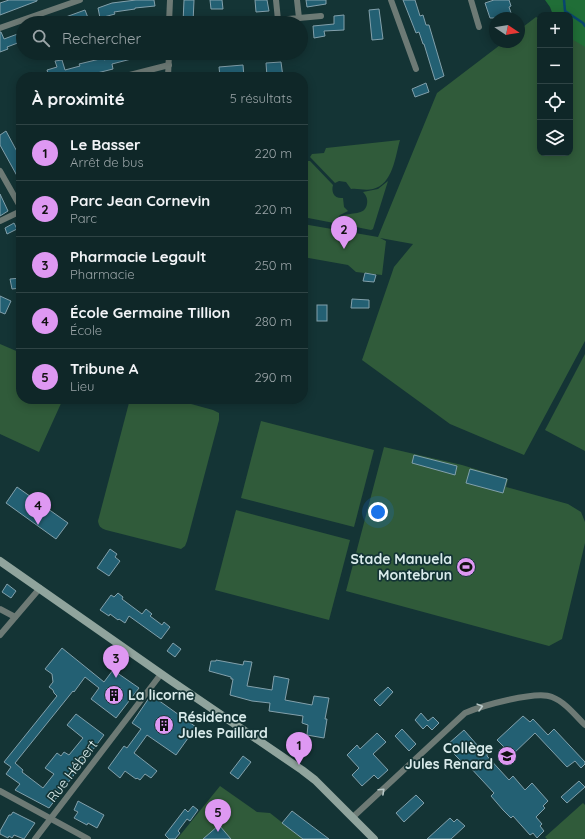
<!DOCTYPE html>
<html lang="fr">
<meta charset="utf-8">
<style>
:root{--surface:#0f2728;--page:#1d3334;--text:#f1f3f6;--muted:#9ba5a8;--line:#2f4445;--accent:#de98f2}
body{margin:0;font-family:Quicksand,sans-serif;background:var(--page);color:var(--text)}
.controls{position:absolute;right:12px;top:12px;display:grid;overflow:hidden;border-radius:8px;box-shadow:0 2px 10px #0003}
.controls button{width:36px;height:36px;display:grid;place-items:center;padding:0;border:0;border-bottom:1px solid var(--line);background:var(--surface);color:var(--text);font:20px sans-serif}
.compass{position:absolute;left:489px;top:12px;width:36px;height:36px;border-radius:50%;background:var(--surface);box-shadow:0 2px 10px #0003;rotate:102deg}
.you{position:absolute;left:378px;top:512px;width:14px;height:14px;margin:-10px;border:3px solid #fff;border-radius:50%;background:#1a73e8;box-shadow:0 0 0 6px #1a73e833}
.badge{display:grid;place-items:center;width:26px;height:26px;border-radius:50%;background:var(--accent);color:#111;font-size:13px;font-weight:700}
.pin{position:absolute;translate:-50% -33px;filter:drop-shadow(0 1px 2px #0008)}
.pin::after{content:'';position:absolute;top:21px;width:14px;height:12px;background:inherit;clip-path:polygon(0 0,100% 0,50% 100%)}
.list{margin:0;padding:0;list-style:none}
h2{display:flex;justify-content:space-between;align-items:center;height:52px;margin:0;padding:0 16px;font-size:17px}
h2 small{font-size:13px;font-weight:400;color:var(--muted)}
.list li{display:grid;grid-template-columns:26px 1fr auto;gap:12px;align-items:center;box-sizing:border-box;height:56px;padding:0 16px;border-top:1px solid var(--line)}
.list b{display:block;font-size:15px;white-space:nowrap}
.list p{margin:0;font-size:13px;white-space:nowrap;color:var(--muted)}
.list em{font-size:13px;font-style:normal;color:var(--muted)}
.icon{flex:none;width:22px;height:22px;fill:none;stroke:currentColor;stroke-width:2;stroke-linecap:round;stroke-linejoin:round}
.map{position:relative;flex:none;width:585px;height:839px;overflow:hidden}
.search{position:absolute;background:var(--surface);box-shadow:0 2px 10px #0003;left:16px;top:16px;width:292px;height:44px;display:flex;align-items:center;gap:10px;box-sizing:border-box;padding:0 14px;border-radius:22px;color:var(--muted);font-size:15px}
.panel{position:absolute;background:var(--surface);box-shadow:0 2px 10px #0003;left:16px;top:72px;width:292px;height:332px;border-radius:16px}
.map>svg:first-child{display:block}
</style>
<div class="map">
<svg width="585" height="839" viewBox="0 0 585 839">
<rect width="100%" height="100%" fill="#143435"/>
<g fill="#305b3a">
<polygon points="536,17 540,19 540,153 570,153 570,37 585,46 585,341 524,455 450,424 362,360 394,267 413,244 380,238 386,241 382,275 356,272 348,265 303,257 303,224 378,237 437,93 504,42 519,42 519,30"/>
<path d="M400,140C395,157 393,184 373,189C365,191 358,188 351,189L346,182L339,181L335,183L310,157L312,154L324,153L326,148Z"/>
<path d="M308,161H310L333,185C331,192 334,199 343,198L344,207L348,211L340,215L334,223L303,217V191Z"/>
<path d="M388,181L373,229L371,230L336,223L342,216C351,212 365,216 367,204C368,199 366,195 363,192L378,189Z"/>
<polygon points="0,344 21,353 21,399 63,399 39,452 0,434"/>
<polygon points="585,354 585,451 545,430"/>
<path d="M130,399H173L213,410L219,413V420L187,541L185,546L181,549L106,530C100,528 99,526 98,521Z"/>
<polygon points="261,421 374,450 354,527 241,498"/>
<polygon points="384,447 462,465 508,479 506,487 568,504 581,512 585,522 585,543 562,639 549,646 346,591"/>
<polygon points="236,510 350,540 329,620 215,590"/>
<polygon points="220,786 257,812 270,813 303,839 177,839"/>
<polygon points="583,803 585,805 585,839 547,839 545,837"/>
</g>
<polygon fill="#206e37" points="545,0 585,0 585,47 570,38 570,15 553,15 550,7"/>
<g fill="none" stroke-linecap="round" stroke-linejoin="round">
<polyline stroke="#08456f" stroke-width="2.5" points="564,0 565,11 583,23 585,26"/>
</g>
<g fill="#236073" stroke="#82a0ab">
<polygon points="9,0 37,0 37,1 0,15 0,3"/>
<polygon points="136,0 154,0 155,6 135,8 135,9 114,12 115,14 100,18 98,8 112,3"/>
<polygon points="184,0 194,0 193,23 183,23"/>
<polygon points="210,0 222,0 223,9 211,9"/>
<polygon points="255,0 267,0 269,11 256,12"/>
<polygon points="306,0 326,0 326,4 307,7"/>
<polygon points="403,0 415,0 420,16 423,15 426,25 429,25 444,76 435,80 424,44 423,44 419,32 416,33"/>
<polygon points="494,0 509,0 511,6 509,7 512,16 505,18 490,18 485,3"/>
<polygon points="379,9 383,39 372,40 369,10"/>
<polygon points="85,10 90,23 52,23 52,22"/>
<polygon points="344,15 344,30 324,31 325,36 314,38 313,26 334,24 334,16"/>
<polygon points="0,32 1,32 4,39 23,32 23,41 7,47 8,49 0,52"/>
<polygon points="117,53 134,53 135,58 112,64 113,69 81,77 76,77 75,74 64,77 62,76 49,77 47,70 57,67 55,61 62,60 65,70 80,66 79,64 104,58 104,60 118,56"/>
<polygon points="281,62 283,77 267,77 266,63"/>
<polygon points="243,65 244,77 220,77 219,67"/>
<polygon points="426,83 429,92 415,97 412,89"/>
<polygon points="6,131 21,159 21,183 0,145 0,135"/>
<polygon points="0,194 8,211 0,216"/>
<polygon points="14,223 17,229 7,234 5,228"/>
<polygon points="365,273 376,275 374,282 363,281"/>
<polygon points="21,278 21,288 12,289 10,279"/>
<polygon points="0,296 11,301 5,314 0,312"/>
<polygon points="352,299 369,300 369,308 351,308"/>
<rect x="317" y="305" width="10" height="16"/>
<polygon points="414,455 457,466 455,475 412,463"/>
<polygon points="470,469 507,479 503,493 466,483"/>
<polygon points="17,487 68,523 56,539 6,503"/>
<polygon points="110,549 117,554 115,557 120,561 109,576 97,568"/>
<polygon points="7,584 16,591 11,598 2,592"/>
<polygon points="118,593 123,597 122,599 142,614 146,609 152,614 150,616 162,625 164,622 170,627 161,639 129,616 125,623 119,619 118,620 110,614 109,616 100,610 111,595 114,597"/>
<polygon points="173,643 181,649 175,657 167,651"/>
<polygon points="62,648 104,682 113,670 139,688 116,718 91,699 99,688 85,677 74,692 73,691 15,763 23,770 22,772 43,788 54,774 45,768 57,753 61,756 64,752 69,755 83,738 67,725 76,714 104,735 49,808 15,790 20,784 6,774 11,767 4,762 57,696 54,693 53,690 49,687 53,682 52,674 45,669"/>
<polygon points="216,660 243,665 244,661 252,662 247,686 272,690 274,676 289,679 285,700 312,705 314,696 329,698 325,719 327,719 324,738 307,735 308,725 302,723 303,716 269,711 270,703 252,701 230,695 233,679 231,679 231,677 209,671 211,661 216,661"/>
<polygon points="388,687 393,692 380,706 374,700"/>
<polygon points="151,695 196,727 176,755 147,735 134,753 157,771 151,778 145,774 140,780 137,778 136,779 125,771 120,778 108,768 124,746 127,748 141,729 132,723"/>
<polygon points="421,713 428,721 433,717 439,723 432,730 427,725 423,729 415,720"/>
<polygon points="523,716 530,722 533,719 548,735 554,729 585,762 585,764 581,768 575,761 567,767 535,733 512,755 497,740"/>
<polygon points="402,729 416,744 409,751 395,736"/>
<polygon points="464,730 478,746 484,746 488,750 487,756 509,780 513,776 525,790 532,783 548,801 543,806 545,808 536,817 542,824 540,826 544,831 537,838 533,833 530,835 513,816 511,818 503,810 491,796 494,793 468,765 466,766 451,751 453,749 448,744"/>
<polygon points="377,733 386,742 373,754 388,770 378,779 374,775 362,786 352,775 359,768 347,755 357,745 360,749"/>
<polygon points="243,756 251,762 238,779 230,773"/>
<polygon points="579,781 585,787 567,803 561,797"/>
<polygon points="416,795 424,803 404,822 396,813"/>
<polygon points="78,801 104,815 97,828 88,823 87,825 74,818 78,812 74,810"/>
<polygon points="193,806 198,810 190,821 187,819 178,831 180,833 175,839 169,839 165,835 185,809 188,812"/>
<polygon points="292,811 329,839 303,839 282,823"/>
<polygon points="13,812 35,823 24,839 14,835 12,838 9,836 8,838 0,834 0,831 9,815 11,815"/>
<polygon points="450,818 454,822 457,819 465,826 451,839 427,839"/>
<polygon points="219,825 231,839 203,839"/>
</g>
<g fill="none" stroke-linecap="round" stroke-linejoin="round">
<g stroke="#6d7a75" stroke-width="6">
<polyline points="276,0 278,20 299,18 297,0"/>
<polyline points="391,0 416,69"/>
<polyline points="471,0 479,27"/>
<polyline points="299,18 321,16"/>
<polyline points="169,23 170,0"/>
<polyline points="247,23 278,20"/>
<polyline points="0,28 80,0"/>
<polyline points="122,77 169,65"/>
<polyline points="168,77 169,53"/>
<polyline points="0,171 21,208"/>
<polyline points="0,221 21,211"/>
<polyline points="0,609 15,617"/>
<polyline points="0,635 40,588"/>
<polyline points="0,791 88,839"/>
<path d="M353,817L465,713C481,706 537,690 552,697C565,702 575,715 585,725"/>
<polyline points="35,839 161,674"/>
</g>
<polyline stroke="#90a49d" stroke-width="8" points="0,561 170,680 302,770 315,780 374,839"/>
</g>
<defs><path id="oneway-chevron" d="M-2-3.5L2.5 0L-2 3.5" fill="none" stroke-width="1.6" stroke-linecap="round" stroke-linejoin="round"/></defs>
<g stroke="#b9c9c8">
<use href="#oneway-chevron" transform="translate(480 707) rotate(-15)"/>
<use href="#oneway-chevron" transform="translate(382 791) rotate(-43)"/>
</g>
<defs>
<symbol id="stadium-disc" viewBox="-11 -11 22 22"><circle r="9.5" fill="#de98f2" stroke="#143435"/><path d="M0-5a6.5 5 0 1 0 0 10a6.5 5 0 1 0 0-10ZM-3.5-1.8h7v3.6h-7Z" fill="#111"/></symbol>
<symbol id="building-disc" viewBox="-11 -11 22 22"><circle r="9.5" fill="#de98f2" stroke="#143435"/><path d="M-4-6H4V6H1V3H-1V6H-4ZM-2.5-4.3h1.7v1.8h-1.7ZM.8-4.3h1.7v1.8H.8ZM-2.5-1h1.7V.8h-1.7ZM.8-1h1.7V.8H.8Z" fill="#111"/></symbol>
<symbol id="school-disc" viewBox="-11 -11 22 22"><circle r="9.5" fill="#de98f2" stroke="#143435"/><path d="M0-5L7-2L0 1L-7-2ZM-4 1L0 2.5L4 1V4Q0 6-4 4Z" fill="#111"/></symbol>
</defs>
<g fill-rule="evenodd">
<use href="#stadium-disc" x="455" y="556" width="22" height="22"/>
<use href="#building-disc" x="103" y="684" width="22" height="22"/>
<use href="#building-disc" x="153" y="714" width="22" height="22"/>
<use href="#school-disc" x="496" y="745" width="22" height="22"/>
</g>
<g text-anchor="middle" stroke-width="3.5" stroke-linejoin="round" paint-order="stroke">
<g font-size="14" font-weight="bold" fill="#d9ebeb" stroke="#143435" text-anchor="end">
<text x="452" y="564">Stade Manuela<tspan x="452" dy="16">Montebrun</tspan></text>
<text x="128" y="700" text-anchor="start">La licorne</text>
<text x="178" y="722" text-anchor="start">Résidence<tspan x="178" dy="16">Jules Paillard</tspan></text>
<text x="493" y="753">Collège<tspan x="493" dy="16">Jules Renard</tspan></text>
</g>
<g font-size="14" fill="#d9ebeb" stroke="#143435">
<text transform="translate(72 771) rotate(-53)" y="5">Rue Hébert</text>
</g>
</g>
</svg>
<div class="controls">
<button>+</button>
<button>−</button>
<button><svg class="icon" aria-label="locate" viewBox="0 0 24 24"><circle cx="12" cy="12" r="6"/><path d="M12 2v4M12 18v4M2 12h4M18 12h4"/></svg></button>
<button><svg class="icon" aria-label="layers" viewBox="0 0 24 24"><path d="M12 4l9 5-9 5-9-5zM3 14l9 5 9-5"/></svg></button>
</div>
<svg class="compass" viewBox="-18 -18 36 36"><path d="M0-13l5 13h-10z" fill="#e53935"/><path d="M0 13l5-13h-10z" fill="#9ba5a8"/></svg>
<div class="you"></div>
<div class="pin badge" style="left:299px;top:765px">1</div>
<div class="pin badge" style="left:344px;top:249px">2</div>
<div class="pin badge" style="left:116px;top:678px">3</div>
<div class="pin badge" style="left:38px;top:525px">4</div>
<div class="pin badge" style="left:218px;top:832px">5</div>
<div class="search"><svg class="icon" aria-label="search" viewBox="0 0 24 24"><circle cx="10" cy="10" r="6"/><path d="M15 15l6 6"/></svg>Rechercher</div>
<section class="panel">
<h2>À proximité<small>5 résultats</small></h2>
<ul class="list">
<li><span class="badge">1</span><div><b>Le Basser</b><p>Arrêt de bus</p></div><em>220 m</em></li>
<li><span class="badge">2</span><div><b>Parc Jean Cornevin</b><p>Parc</p></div><em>220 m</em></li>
<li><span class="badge">3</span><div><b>Pharmacie Legault</b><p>Pharmacie</p></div><em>250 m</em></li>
<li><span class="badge">4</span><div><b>École Germaine Tillion</b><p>École</p></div><em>280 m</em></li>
<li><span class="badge">5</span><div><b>Tribune A</b><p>Lieu</p></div><em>290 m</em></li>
</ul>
</section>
</div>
